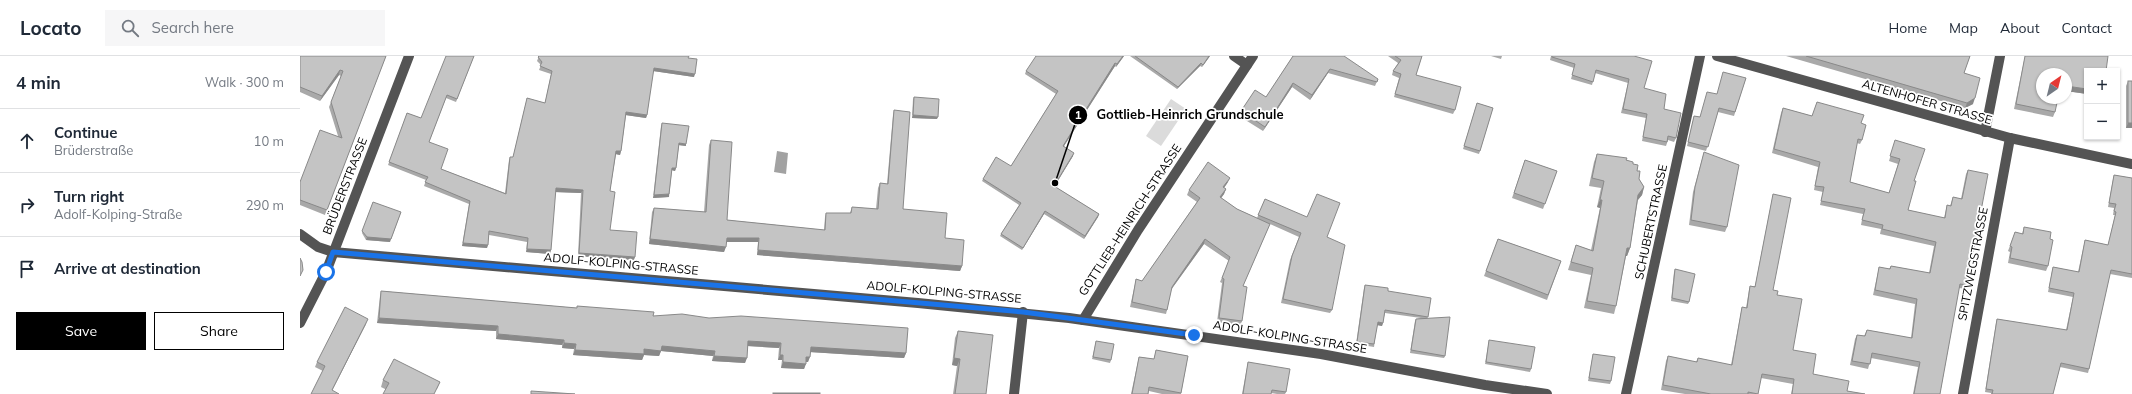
<!DOCTYPE html>
<meta charset="utf-8">
<style>
:root{--surface:#fff;--page:#f6f6f7;--text:#1f2937;--muted:#747a83;--line:#e0e1e3;--accent:#000}
body{margin:0;font-family:Mulish,sans-serif;background:var(--page);color:var(--text)}
.controls{position:absolute;right:12px;top:12px;display:grid;overflow:hidden;border-radius:0px;box-shadow:0 1px 3px #0004}
.controls button{width:36px;height:36px;display:grid;place-items:center;padding:0;border:0;border-bottom:1px solid var(--line);background:var(--surface);color:var(--text);font:20px sans-serif}
.compass{position:absolute;left:1736px;top:12px;width:36px;height:36px;border-radius:50%;background:var(--surface);box-shadow:0 1px 3px #0004;rotate:35deg}
.stop{position:absolute;width:12px;height:12px;margin:-9px;border:3px solid #1a73e8;border-radius:50%;background:#fff}
.stop.end{background:#1a73e8;border-color:#fff;box-shadow:0 1px 4px #0008}
.list{margin:0;padding:0;list-style:none}
h2{display:flex;justify-content:space-between;align-items:center;height:52px;margin:0;padding:0 16px;font-size:17px}
h2 small{font-size:13px;font-weight:400;color:var(--muted)}
.list li{display:grid;grid-template-columns:26px 1fr auto;gap:12px;align-items:center;box-sizing:border-box;height:64px;padding:0 16px;border-top:1px solid var(--line)}
.list b{display:block;font-size:15px;white-space:nowrap}
.list p{margin:0;font-size:13px;white-space:nowrap;color:var(--muted)}
.list em{font-size:13px;font-style:normal;color:var(--muted)}
.actions{display:flex;gap:8px;padding:12px 16px}
.actions a{flex:1;padding:9px 0;border:1px solid var(--accent);border-radius:0px;text-align:center;font-size:14px;color:var(--accent)}
.actions .main{background:var(--accent);color:#fff}
.icon{flex:none;width:22px;height:22px;fill:none;stroke:currentColor;stroke-width:2;stroke-linecap:round;stroke-linejoin:round}
.map{position:relative;flex:none;width:1832px;height:338px;overflow:hidden}
header{display:flex;align-items:center;gap:24px;box-sizing:border-box;height:56px;padding:0 20px;background:var(--surface);border-bottom:1px solid var(--line)}
header strong{font-size:19px}
nav{display:flex;gap:22px;margin-inline-start:auto;font-size:14px}
.search{width:280px;height:36px;background:var(--page);display:flex;align-items:center;gap:10px;box-sizing:border-box;padding:0 14px;border-radius:0px;color:var(--muted);font-size:15px}
main{display:flex}
aside{flex:1;background:var(--surface)}
.map>svg:first-child{display:block}
</style>
<header>
<strong>Locato</strong>
<div class="search"><svg class="icon" aria-label="search" viewBox="0 0 24 24"><circle cx="10" cy="10" r="6"/><path d="M15 15l6 6"/></svg>Search here</div>
<nav><a>Home</a><a>Map</a><a>About</a><a>Contact</a></nav>
</header>
<main>
<aside>
<h2>4 min<small>Walk · 300 m</small></h2>
<ul class="list">
<li><svg class="icon" aria-label="ahead" viewBox="0 0 24 24"><path d="M12 20V5M6 11l6-6 6 6"/></svg><div><b>Continue</b><p>Brüderstraße</p></div><em>10 m</em></li>
<li><svg class="icon" aria-label="right" viewBox="0 0 24 24"><path d="M7 20v-9h11M14 6l5 5-5 5"/></svg><div><b>Turn right</b><p>Adolf-Kolping-Straße</p></div><em>290 m</em></li>
<li><svg class="icon" aria-label="arrive" viewBox="0 0 24 24"><path d="M6 21V4h12l-3 4 3 4H6"/></svg><div><b>Arrive at destination</b></div></li>
</ul>
<div class="actions"><a class="main">Save</a><a>Share</a></div>
</aside>
<div class="map">
<svg width="1832" height="338" viewBox="0 0 1832 338">
<rect width="100%" height="100%" fill="#fff"/>
<polygon fill="#dbdbdb" points="871,43 886,53 861,90 846,80"/>
<polygon fill="#a2a2a2" points="477,95 488,97 486,118 474,116"/>
<g fill="none" stroke-linecap="round" stroke-linejoin="round">
<g stroke="#545454" stroke-width="10">
<polyline points="934,0 947,9"/>
<polyline points="1417,0 1710,82 1832,108"/>
<polyline points="1685,76 1700,0"/>
<polyline points="0,178 18,191 33,196 618,247 769,262 1021,298 1185,329 1247,338"/>
<polyline points="783,264 838,174 953,0"/>
<polyline points="0,267 26,216 109,0"/>
<polyline points="714,338 723,256"/>
<polyline points="1326,338 1400,0"/>
<polyline points="1663,338 1710,82"/>
</g>
</g>
<g fill="#a9a9a9">
<polygon points="0,0 86,0 25,159 0,149 0,126 38,80 29,51 41,20 39,19 20,45 0,36"/>
<polygon points="174,0 156,46 146,42 129,86 141,113 205,137 209,104 210,101 213,101 227,42 245,47 251,18 239,14 241,9 237,5 239,0 388,2 394,21 353,15 347,59 346,62 326,59 321,95 320,99 316,98 310,135 310,174 334,204 278,200 281,137 255,136 250,198 226,196 227,186 189,179 187,192 162,190 169,148 124,130 126,124 88,109 107,57 121,62"/>
<polygon points="824,0 816,11 815,10 764,90 773,100 754,130 799,158 798,161 784,183 744,158 722,194 700,180 701,178 719,149 682,125 683,123 711,110 756,38 725,18 726,15"/>
<polygon points="830,0 910,0 902,11 900,10 877,33"/>
<polygon points="993,0 1078,23 1075,30 1028,17 1010,44 992,31 963,75 939,60 941,55 966,41"/>
<polygon points="1088,0 1122,0 1116,19 1155,54 1153,58 1094,41 1099,22 1092,19 1093,15 1098,7"/>
<polygon points="1191,0 1202,0 1201,3"/>
<polygon points="1251,0 1334,0 1344,32 1364,53 1376,82 1374,86 1368,84 1366,90 1342,85 1346,62 1321,57 1328,27 1295,17 1292,29 1271,23 1274,12 1250,4"/>
<polygon points="1486,0 1670,0 1664,17 1673,48 1665,52"/>
<polygon points="1725,0 1808,0 1787,15 1787,38 1766,35 1766,18 1742,18 1755,56 1753,61 1714,53"/>
<polygon points="1446,22 1434,60 1418,56 1406,95 1387,90 1394,60 1400,61 1417,38"/>
<polygon points="1828,25 1832,25 1832,72 1826,72 1826,30"/>
<polygon points="614,41 637,63 612,62 613,43"/>
<polygon points="1517,46 1561,67 1562,84 1560,88 1557,87 1550,126 1589,137 1598,108 1589,105 1594,88 1614,125 1608,154 1644,162 1647,149 1650,150 1653,141 1661,143 1666,118 1668,114 1667,229 1666,233 1659,232 1640,338 1613,338 1618,311 1571,302 1568,313 1550,309 1555,283 1557,279 1564,280 1567,274 1611,282 1615,248 1573,239 1578,216 1579,211 1589,213 1591,210 1629,217 1634,190 1580,178 1581,173 1561,169 1563,158 1520,149 1523,136 1514,134 1518,111 1472,97 1481,57 1483,52 1512,60"/>
<polygon points="1177,47 1193,52 1179,98 1163,93"/>
<polygon points="594,54 603,153 645,182 662,210 660,215 457,199 458,186 426,186 424,196 349,188 352,156 354,152 404,156 409,89 411,84 427,164 524,174 525,161 526,157 550,157 552,151 576,153 578,132 580,127 587,128 593,59"/>
<polygon points="362,67 386,90 379,89 376,112 375,115 372,114 369,141 353,142 361,70"/>
<polygon points="1404,96 1427,171 1425,176 1389,169 1393,136"/>
<polygon points="1297,98 1326,104 1333,108 1337,115 1339,123 1344,131 1342,139 1338,144 1330,192 1327,200 1326,200 1316,250 1314,258 1284,252 1291,219 1268,214 1276,189 1291,194 1300,152 1297,151 1301,132 1289,130 1294,106"/>
<polygon points="1225,104 1257,115 1243,153 1212,142"/>
<polygon points="1814,119 1832,122 1832,222 1810,218 1789,313 1788,317 1760,311 1753,338 1691,338 1691,337 1685,336 1696,267 1697,263 1766,274 1773,241 1748,236 1752,215 1753,211 1778,216 1785,184 1808,189 1815,159 1813,159 1814,152 1808,151 1813,123"/>
<polygon points="928,126 924,132 926,133 924,138 921,142 937,153 957,162 965,143 1027,181 1032,254 1030,257 981,247 990,204 999,181 970,168 943,230 942,265 940,270 917,266 922,227 920,226 929,205 904,188 871,234 867,254 866,258 830,251 835,228 836,223 842,225 897,146 887,139 889,134"/>
<polygon points="1473,138 1473,234 1477,239 1493,294 1513,318 1547,335 1565,338 1491,338 1493,328 1461,322 1458,338 1385,338 1361,334 1366,305 1368,300 1396,306 1398,302 1431,309 1441,256 1442,251 1446,252 1449,234 1450,230 1455,230 1472,143"/>
<polygon points="73,146 90,186 66,184 62,177"/>
<polygon points="1724,171 1750,183 1748,210 1746,215 1708,207 1710,196 1708,195 1715,176 1722,178"/>
<polygon points="1198,183 1261,205 1247,244 1184,220"/>
<polygon points="1375,213 1389,246 1388,248 1371,245 1374,216"/>
<polygon points="1065,229 1088,235 1128,261 1127,262 1145,300 1144,302 1110,297 1115,265 1116,263 1121,262 1085,257 1082,270 1077,269 1074,291 1056,288 1064,232"/>
<polygon points="81,235 277,252 277,250 353,260 606,297 604,302 510,296 508,306 506,306 504,313 481,312 482,304 478,304 479,292 448,290 445,307 412,305 413,300 361,295 359,300 344,299 342,304 273,299 274,293 262,292 262,289 196,283 196,275 77,267 80,240"/>
<polygon points="66,268 32,335 11,338 23,315 15,311 17,306"/>
<polygon points="658,275 686,338 653,338 657,310 652,309 655,282"/>
<polygon points="1189,284 1231,313 1230,316 1185,308"/>
<polygon points="796,285 811,304 810,307 792,303"/>
<polygon points="856,294 888,300 881,338 862,338 849,335 848,338 831,338 838,305 839,301 854,303"/>
<polygon points="1293,298 1311,325 1310,328 1288,325"/>
<polygon points="948,306 986,336 985,338 977,338 971,337 971,338 942,338"/>
<polygon points="83,324 140,326 137,333 85,333 81,331"/>
</g>
<g fill="#898989">
<polygon points="823,0 824,0 816,11 817,8"/>
<polygon points="909,0 910,0 902,11 903,9"/>
<polygon points="815,7 815,10 762,93 763,90"/>
<polygon points="901,7 900,10 877,33 878,31"/>
<polygon points="354,12 395,18 394,21 353,15"/>
<polygon points="1030,13 1028,17 1010,44 1012,39"/>
<polygon points="40,14 39,19 20,45 22,40"/>
<polygon points="993,27 992,31 963,75 965,71"/>
<polygon points="1766,30 1787,33 1787,38 1766,35"/>
<polygon points="1675,42 1673,48 1665,52 1667,47"/>
<polygon points="326,56 347,59 346,62 325,59"/>
<polygon points="613,59 638,61 637,63 612,62"/>
<polygon points="1828,67 1832,67 1832,72 1826,72"/>
<polygon points="379,87 386,88 386,90 378,89"/>
<polygon points="316,95 321,95 320,99 315,98"/>
<polygon points="774,97 773,100 753,133 754,130"/>
<polygon points="372,112 376,112 375,115 371,114"/>
<polygon points="930,122 928,126 921,136 923,131"/>
<polygon points="1344,131 1342,139 1336,146 1338,139"/>
<polygon points="256,132 283,134 281,137 254,136"/>
<polygon points="926,133 924,138 919,145 920,141"/>
<polygon points="369,138 369,141 353,142 354,139"/>
<polygon points="1300,144 1302,144 1300,152 1297,151"/>
<polygon points="745,155 744,158 722,194 723,192"/>
<polygon points="101,156 90,186 66,184 67,181"/>
<polygon points="799,158 798,161 784,183 785,180"/>
<polygon points="427,182 459,182 458,186 425,186"/>
<polygon points="350,183 426,191 424,196 349,188"/>
<polygon points="905,183 904,188 870,235 872,231"/>
<polygon points="163,187 188,189 187,192 162,190"/>
<polygon points="1327,192 1330,192 1327,200 1325,200"/>
<polygon points="227,193 251,194 250,198 226,196"/>
<polygon points="458,194 662,210 660,215 457,199"/>
<polygon points="279,197 335,201 334,204 278,200"/>
<polygon points="79,262 198,270 196,275 77,267"/>
<polygon points="68,263 66,268 30,338 32,334"/>
<polygon points="1078,266 1083,267 1082,270 1077,269"/>
<polygon points="198,278 264,284 262,289 196,283"/>
<polygon points="448,285 481,287 479,292 447,290"/>
<polygon points="264,287 276,288 274,293 262,292"/>
<polygon points="362,290 415,295 413,300 361,295 359,300 344,299 342,304 273,299 275,294 344,293"/>
<polygon points="511,291 606,297 604,302 509,296"/>
<polygon points="480,299 483,299 482,304 478,304"/>
<polygon points="414,300 447,302 445,307 412,305"/>
<polygon points="506,301 510,301 508,306 504,306"/>
<polygon points="654,302 660,303 657,310 652,309"/>
<polygon points="483,306 506,308 504,313 481,312"/>
</g>
<g fill="#c4c4c4" stroke="#898989">
<polygon points="0,0 86,0 27,154 0,144 0,126 20,74 42,82 31,46 43,15 40,14 22,40 0,31"/>
<polygon points="146,0 174,0 157,43 147,39 129,86 148,93 141,113 206,138 210,101 213,101 227,42 245,47 252,15 240,10 242,6 238,1 239,0 389,0 388,2 397,3 395,18 354,12 347,59 326,56 321,95 316,95 310,135 315,136 310,174 337,176 335,201 279,197 283,134 256,132 251,194 227,193 228,182 189,175 188,189 163,187 170,145 125,126 128,121 89,106 107,57 121,62"/>
<polygon points="736,0 823,0 817,8 815,7 763,90 774,97 754,130 799,158 785,180 745,155 723,192 701,178 721,147 683,123 696,101 711,110 758,35 726,15"/>
<polygon points="835,0 909,0 903,9 901,7 878,31"/>
<polygon points="993,0 1044,0 1078,23 1077,26 1030,13 1012,39 993,27 965,71 941,55 955,34 966,41"/>
<polygon points="1095,0 1122,0 1116,19 1161,31 1155,54 1095,38 1101,18 1093,15 1101,4"/>
<polygon points="1252,0 1334,0 1352,5 1344,32 1366,38 1364,53 1381,57 1376,82 1368,80 1367,86 1343,81 1347,58 1323,53 1329,23 1296,14 1293,26 1272,19 1275,8 1252,1"/>
<polygon points="1506,0 1670,0 1664,17 1680,22 1675,42 1667,47"/>
<polygon points="1725,0 1808,0 1806,15 1787,15 1787,33 1766,30 1766,18 1742,18 1742,42 1758,42 1755,56 1716,48"/>
<polygon points="1423,16 1446,22 1435,56 1419,52 1408,91 1388,86 1394,60 1400,61 1407,36 1417,38"/>
<rect x="1828" y="25" width="4" height="42"/>
<polygon points="614,41 639,43 638,61 613,59"/>
<polygon points="1517,46 1564,59 1561,67 1566,69 1562,84 1558,83 1550,126 1589,137 1600,103 1590,100 1595,84 1625,93 1614,125 1616,125 1608,154 1645,162 1647,149 1651,150 1653,141 1662,143 1668,114 1688,118 1667,229 1660,228 1640,338 1614,338 1620,306 1572,297 1570,308 1552,305 1557,279 1565,280 1567,274 1612,282 1617,243 1575,234 1579,211 1590,213 1591,210 1630,217 1636,186 1582,173 1583,169 1562,164 1565,153 1521,145 1524,131 1515,130 1520,106 1474,93 1483,52 1512,60"/>
<polygon points="1177,47 1193,52 1180,95 1164,90"/>
<polygon points="594,54 610,56 603,153 647,157 645,182 664,184 662,210 458,194 459,182 427,182 426,191 350,183 354,152 406,156 411,84 432,86 427,164 525,174 526,157 551,157 552,151 578,153 580,127 588,128"/>
<polygon points="362,67 389,70 386,88 379,87 376,112 372,112 369,138 354,139"/>
<polygon points="1404,96 1439,109 1427,171 1391,164 1395,131"/>
<polygon points="1297,98 1327,102 1326,104 1333,106 1333,108 1338,109 1337,115 1340,115 1339,123 1344,131 1338,139 1330,192 1327,192 1316,250 1287,245 1293,212 1271,206 1276,189 1293,195 1302,144 1300,144 1304,125 1292,122"/>
<polygon points="1225,104 1257,115 1245,148 1214,137"/>
<polygon points="908,106 930,122 923,131 926,133 920,141 937,153 970,168 943,230 947,231 942,265 919,262 924,223 922,222 930,201 905,183 872,231 867,254 832,246 836,223 842,225 900,142 889,134"/>
<polygon points="1814,119 1832,122 1832,218 1811,214 1789,313 1761,307 1753,338 1692,338 1693,334 1686,333 1697,263 1767,274 1774,237 1749,232 1753,211 1779,216 1785,184 1808,189 1816,156 1814,155 1816,148 1809,147"/>
<polygon points="1017,138 1040,147 1027,181 1045,189 1032,254 983,243 992,200 1001,177 958,159 965,143 1007,161"/>
<polygon points="1473,138 1491,142 1473,234 1478,235 1477,239 1502,243 1493,294 1516,298 1513,318 1549,325 1547,335 1565,338 1492,338 1494,323 1462,318 1458,338 1448,336 1448,338 1411,338 1363,329 1368,300 1397,306 1398,302 1432,309 1442,251 1447,252 1450,230 1455,231"/>
<polygon points="73,146 101,156 91,183 67,181 62,175"/>
<polygon points="1724,171 1751,176 1750,183 1753,184 1748,210 1710,202 1712,191 1710,190 1715,176 1723,178"/>
<polygon points="1198,183 1261,205 1248,239 1186,215"/>
<polygon points="0,202 2,206 3,214 0,220"/>
<polygon points="1375,213 1395,218 1389,246 1372,242"/>
<polygon points="1065,229 1088,232 1088,235 1131,242 1128,261 1085,254 1083,267 1078,266 1074,288 1057,286"/>
<polygon points="81,235 277,252 277,250 354,256 353,260 382,258 409,262 441,260 608,272 606,297 511,291 510,301 506,301 506,308 483,306 483,299 480,299 481,287 448,285 447,302 414,300 415,295 362,290 361,295 344,293 344,298 275,294 276,288 264,287 264,284 198,278 198,270 79,262"/>
<polygon points="45,251 68,263 32,334 39,338 11,338 25,310 17,306"/>
<polygon points="1150,261 1145,300 1111,294 1116,263"/>
<polygon points="658,275 693,279 686,338 655,338 660,303 654,302"/>
<polygon points="1189,284 1235,291 1231,313 1186,306"/>
<polygon points="796,285 814,288 811,304 793,301"/>
<polygon points="856,294 888,300 881,337 849,331 848,338 832,338 839,301 854,303"/>
<polygon points="1293,298 1315,301 1311,325 1289,322"/>
<polygon points="94,303 140,326 134,338 83,338 89,327 83,324"/>
<polygon points="948,306 990,313 986,336 972,334 971,338 943,338"/>
<polygon points="231,335 275,338 231,338"/>
<rect x="473" y="337" width="47" height="1"/>
</g>
<g fill="none" stroke-linecap="round" stroke-linejoin="round">
<polyline stroke="#1a73e8" stroke-width="5" points="26,216 33,196 723,256 894,279"/>
</g>
<g text-anchor="middle" stroke-width="3.5" stroke-linejoin="round" paint-order="stroke">
<g font-size="12" fill="#000" stroke="#fff">
<text transform="translate(1627 46) rotate(16)" y="4">ALTENHOFER STRASSE</text>
<text transform="translate(45 130) rotate(-69)" y="4">BRÜDERSTRASSE</text>
<text transform="translate(830 164) rotate(-57)" y="4">GOTTLIEB-HEINRICH-STRASSE</text>
<text transform="translate(1351 166) rotate(-78)" y="4">SCHUBERTSTRASSE</text>
<text transform="translate(321 208) rotate(5)" y="4">ADOLF-KOLPING-STRASSE</text>
<text transform="translate(1673 208) rotate(-79)" y="4">SPITZWEGSTRASSE</text>
<text transform="translate(644 236) rotate(5)" y="4">ADOLF-KOLPING-STRASSE</text>
<text transform="translate(990 281) rotate(9)" y="4">ADOLF-KOLPING-STRASSE</text>
</g>
</g>
<path fill="none" stroke="#000" stroke-width="1.5" d="M755 127L778 59"/>
<g fill="#000" stroke="#fff" stroke-width="1.5">
<circle cx="755" cy="127" r="4"/>
<circle cx="778" cy="59" r="10"/>
</g>
<g font-size="12" text-anchor="middle" font-weight="bold" fill="#fff">
<text x="778" y="63">1</text>
</g>
<g font-size="13" text-anchor="middle" font-weight="bold" fill="#000" stroke="#fff" stroke-width="3.5" stroke-linejoin="round" paint-order="stroke">
<text x="890" y="63">Gottlieb-Heinrich Grundschule</text>
</g>
</svg>
<div class="controls">
<button>+</button>
<button>−</button>
</div>
<svg class="compass" viewBox="-18 -18 36 36"><path d="M0-13l5 13h-10z" fill="#e53935"/><path d="M0 13l5-13h-10z" fill="#747a83"/></svg>
<div class="stop" style="left:26px;top:216px"></div>
<div class="stop end" style="left:894px;top:279px"></div>
</div>
</main>
